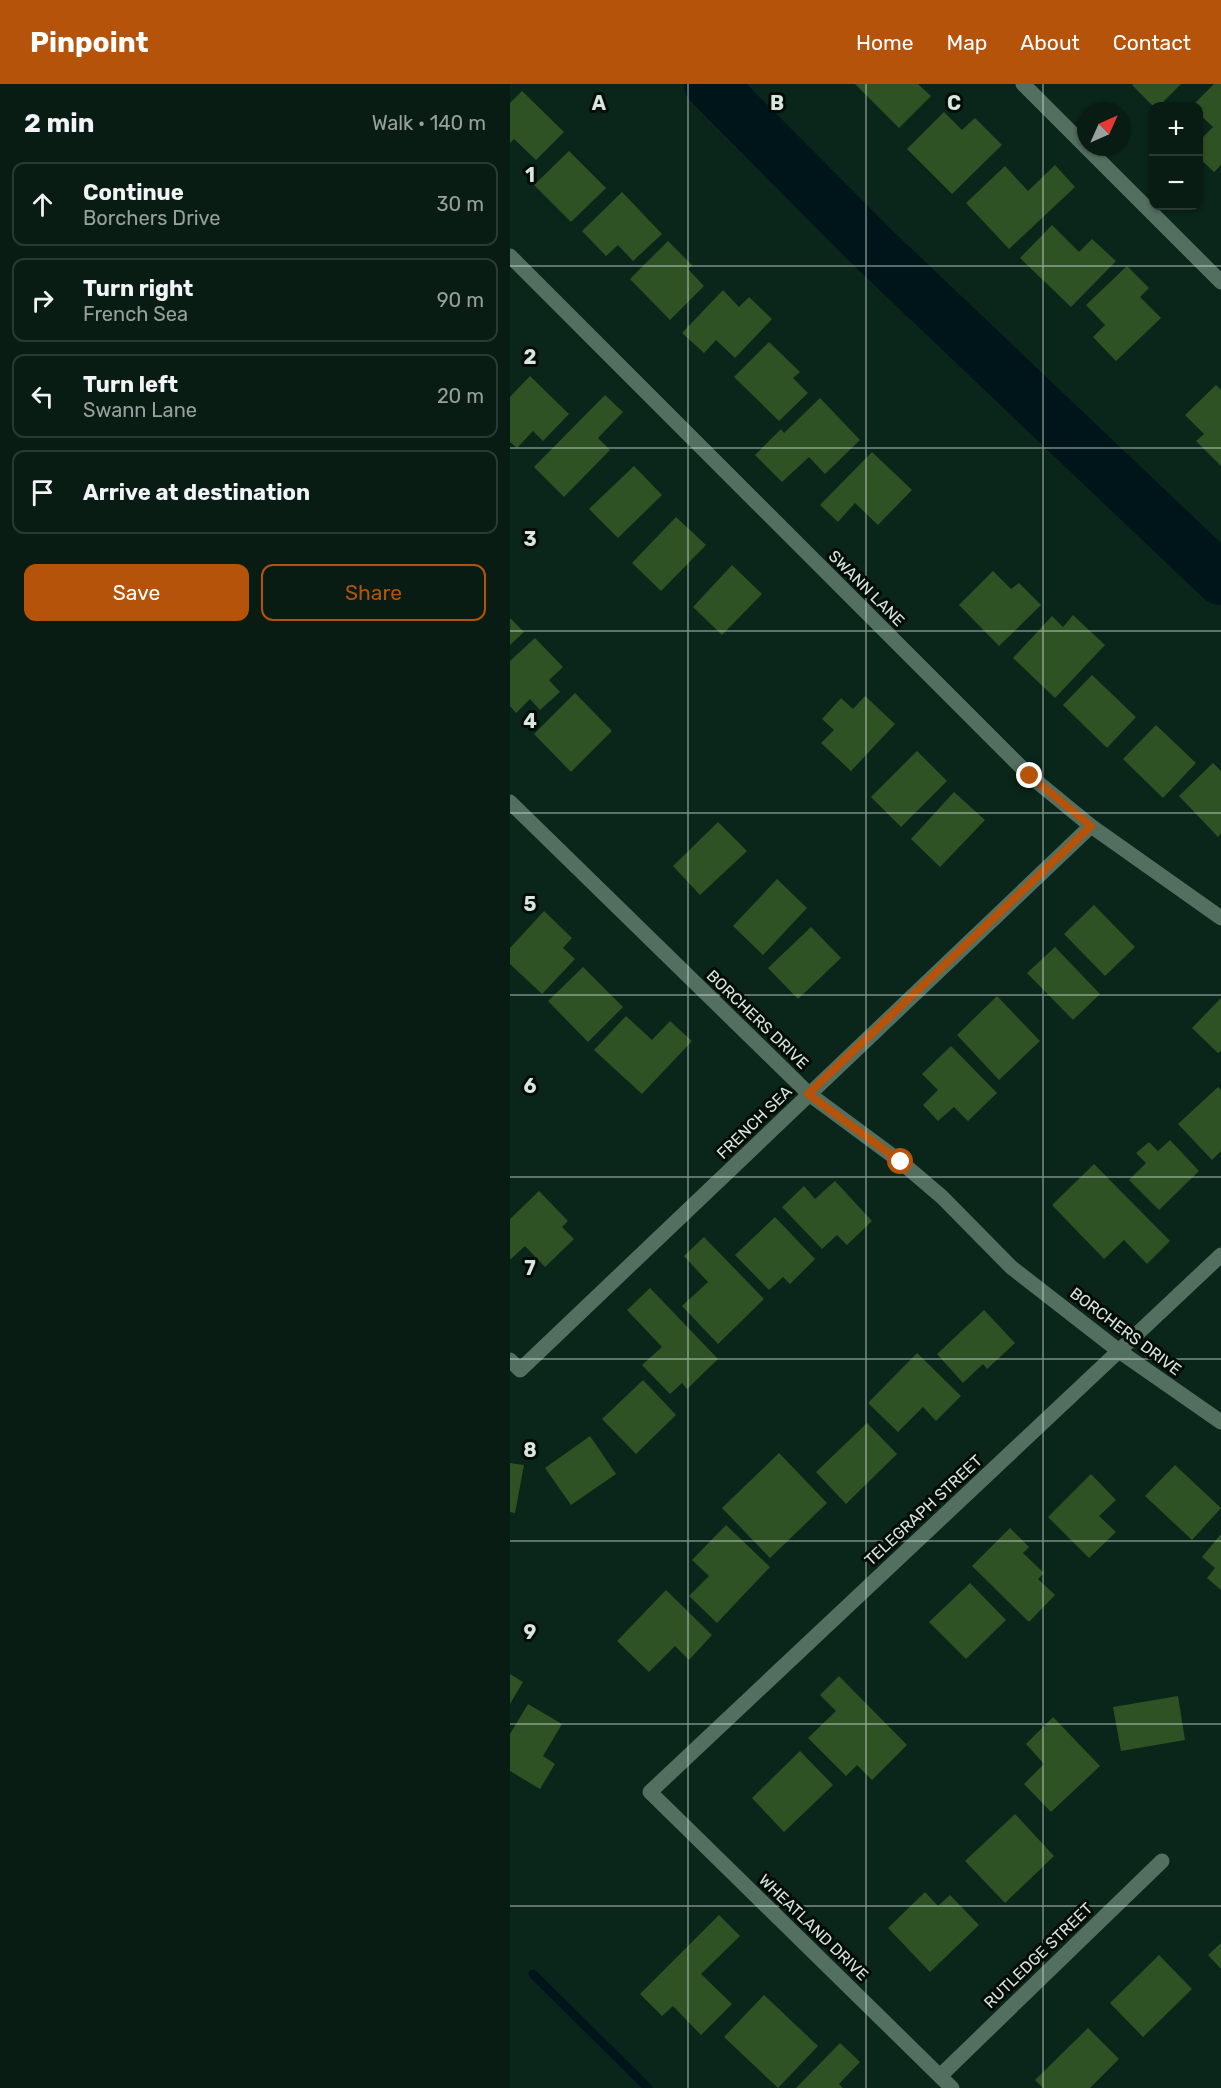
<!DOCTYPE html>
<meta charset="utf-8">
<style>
:root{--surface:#081c13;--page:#162921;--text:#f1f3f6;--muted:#98a1a0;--line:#293a33;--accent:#b45309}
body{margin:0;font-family:Rubik,sans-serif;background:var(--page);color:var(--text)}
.controls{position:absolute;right:18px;top:18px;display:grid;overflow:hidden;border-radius:12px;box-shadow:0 2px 4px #0004}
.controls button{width:54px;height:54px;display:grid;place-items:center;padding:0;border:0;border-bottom:2px solid var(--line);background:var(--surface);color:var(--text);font:30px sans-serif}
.compass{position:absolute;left:567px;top:18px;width:54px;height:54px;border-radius:50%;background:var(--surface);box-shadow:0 2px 4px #0004;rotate:45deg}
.stop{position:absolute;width:18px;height:18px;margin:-14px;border:4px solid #b45309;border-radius:50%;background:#fff}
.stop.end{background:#b45309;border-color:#fff;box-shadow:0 2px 6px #0008}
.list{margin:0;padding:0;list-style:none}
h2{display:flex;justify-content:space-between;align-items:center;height:78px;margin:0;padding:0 24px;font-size:26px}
h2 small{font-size:20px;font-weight:400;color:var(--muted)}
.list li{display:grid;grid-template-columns:39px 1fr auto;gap:18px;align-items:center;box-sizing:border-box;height:84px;margin:0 12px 12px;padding:0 12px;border:2px solid var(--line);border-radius:12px}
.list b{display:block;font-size:22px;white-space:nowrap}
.list p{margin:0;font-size:20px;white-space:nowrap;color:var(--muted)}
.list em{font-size:20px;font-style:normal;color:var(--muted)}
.actions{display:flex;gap:12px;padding:18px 24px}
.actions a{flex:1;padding:14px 0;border:2px solid var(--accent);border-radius:12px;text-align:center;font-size:21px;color:var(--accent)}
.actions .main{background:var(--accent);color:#fff}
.icon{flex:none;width:33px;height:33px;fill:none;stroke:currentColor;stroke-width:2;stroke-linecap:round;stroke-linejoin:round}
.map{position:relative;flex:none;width:711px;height:2004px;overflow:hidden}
header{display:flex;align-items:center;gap:36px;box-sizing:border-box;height:84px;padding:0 30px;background:var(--accent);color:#fff}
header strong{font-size:28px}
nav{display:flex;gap:33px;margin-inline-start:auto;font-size:21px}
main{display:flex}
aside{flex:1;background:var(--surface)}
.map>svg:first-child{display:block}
</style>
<header>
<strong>Pinpoint</strong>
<nav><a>Home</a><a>Map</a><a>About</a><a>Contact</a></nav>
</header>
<main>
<aside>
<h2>2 min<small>Walk · 140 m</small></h2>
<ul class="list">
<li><svg class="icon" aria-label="ahead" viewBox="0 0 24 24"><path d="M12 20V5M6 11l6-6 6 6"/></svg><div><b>Continue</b><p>Borchers Drive</p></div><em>30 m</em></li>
<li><svg class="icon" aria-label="right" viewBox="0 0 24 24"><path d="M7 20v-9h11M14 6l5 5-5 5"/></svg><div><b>Turn right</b><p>French Sea</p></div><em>90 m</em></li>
<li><svg class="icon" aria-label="left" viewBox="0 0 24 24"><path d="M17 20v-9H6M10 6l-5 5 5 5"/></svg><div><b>Turn left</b><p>Swann Lane</p></div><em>20 m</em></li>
<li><svg class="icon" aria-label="arrive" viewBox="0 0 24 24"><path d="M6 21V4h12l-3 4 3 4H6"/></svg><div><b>Arrive at destination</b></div></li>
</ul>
<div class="actions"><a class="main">Save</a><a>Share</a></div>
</aside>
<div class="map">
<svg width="711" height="2004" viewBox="0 0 711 2004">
<rect width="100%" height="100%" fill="#0a2519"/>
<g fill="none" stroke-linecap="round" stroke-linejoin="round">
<polyline stroke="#001519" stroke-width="9" points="23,1890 138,2004"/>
<polyline stroke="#001519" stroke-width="52" points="200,0 365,166 711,495"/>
</g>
<g fill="#2e5224">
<polygon points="345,0 408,0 421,12 389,44"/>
<polygon points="623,0 671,0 649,22 643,22 622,1"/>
<polygon points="704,0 711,0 711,81 704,88 688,73 688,58 703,43 688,29 688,22 682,22"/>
<polygon points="12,7 54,48 26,76 4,55 0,59 0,19"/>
<polygon points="434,28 452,46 465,34 492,61 442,110 397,65"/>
<polygon points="59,67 96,104 61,138 24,101"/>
<polygon points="545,81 565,103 499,165 456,119 495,82 518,107"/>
<polygon points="112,108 152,150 123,177 108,161 96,172 72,147"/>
<polygon points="542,141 569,168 582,155 606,177 561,223 510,174"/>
<polygon points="158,157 182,181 178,185 194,202 160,236 120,195"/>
<polygon points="617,182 639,204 630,213 651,234 606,277 583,253 595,241 576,221"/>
<polygon points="213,206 229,223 239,213 262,235 225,274 206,256 194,269 172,249"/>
<polygon points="259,258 290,288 283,294 298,309 269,337 224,293"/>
<polygon points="20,292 59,330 33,357 23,347 7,364 0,358 0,313"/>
<polygon points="706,301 711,306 711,382 686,357 694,350 675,331"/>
<polygon points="95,311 113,328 88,354 100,366 54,413 24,383"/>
<polygon points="310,314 350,356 315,390 299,373 272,398 245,371 271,345 274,349"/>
<polygon points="362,368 402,406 368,441 345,419 328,438 310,421"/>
<polygon points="124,382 152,411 108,454 79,425"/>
<polygon points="166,433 196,461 151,507 122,479"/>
<polygon points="222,481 252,510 212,551 183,523"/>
<polygon points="483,487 501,505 509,499 531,521 489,562 449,521"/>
<polygon points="563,531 595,561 545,614 503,574 542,532 553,543"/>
<polygon points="0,534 14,548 0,561"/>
<polygon points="25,554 53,583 39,596 50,608 30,626 20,615 6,629 0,622 0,577"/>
<polygon points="582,591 626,633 597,664 553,621"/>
<polygon points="65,609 102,647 61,688 24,650"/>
<polygon points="355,612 385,640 341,687 311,659 324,646 312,635 331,614 343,625"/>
<polygon points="646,641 686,679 653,714 613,675"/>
<polygon points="407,667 437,697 391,743 361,713"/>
<polygon points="703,679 711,687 711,749 708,753 669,712"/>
<polygon points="444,708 475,736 430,783 401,755"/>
<polygon points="208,738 237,767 190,811 163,782"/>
<polygon points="267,795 297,824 253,871 223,842"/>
<polygon points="584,821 625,863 595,892 554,850"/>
<polygon points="34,827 62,854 53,864 65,875 32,910 0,880 0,864"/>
<polygon points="301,843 331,874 288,915 258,884"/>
<polygon points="545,863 590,910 563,936 517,889"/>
<polygon points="73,883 113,923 78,958 38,917"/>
<polygon points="487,912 530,957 489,996 447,951"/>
<polygon points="711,914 711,967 708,969 682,944"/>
<polygon points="116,932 142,956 160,937 182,957 132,1010 84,966"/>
<polygon points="441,962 487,1009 458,1037 444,1023 428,1037 413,1021 428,1006 412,990"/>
<polygon points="708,1003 711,1006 711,1067 702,1076 668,1040"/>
<polygon points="660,1056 689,1087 649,1126 619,1096 636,1079 626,1069 639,1058 648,1067"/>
<polygon points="584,1080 660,1157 637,1180 614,1156 594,1175 542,1121"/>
<polygon points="325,1097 362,1137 337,1161 327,1151 312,1165 272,1123 294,1102 305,1115"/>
<polygon points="29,1107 58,1137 52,1143 64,1155 35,1183 15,1162 1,1175 0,1174 0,1135"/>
<polygon points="265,1133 305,1175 280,1200 273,1193 259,1206 225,1171"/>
<polygon points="194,1153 254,1215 208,1260 172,1222 198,1198 174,1172"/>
<polygon points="140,1204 208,1275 177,1305 172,1299 160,1310 132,1281 152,1263 117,1226"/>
<polygon points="474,1226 505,1259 477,1285 473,1280 453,1299 427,1270"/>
<polygon points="407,1269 451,1312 426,1337 413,1323 388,1348 358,1319"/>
<polygon points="133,1296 166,1331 126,1370 92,1335"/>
<polygon points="357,1339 387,1370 336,1420 306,1388"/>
<polygon points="80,1352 106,1390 61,1421 35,1384"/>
<polygon points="269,1369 317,1419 260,1474 212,1424"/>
<polygon points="0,1379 14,1381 5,1429 0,1428"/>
<polygon points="665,1381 711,1424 682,1456 635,1412"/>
<polygon points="581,1390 606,1416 589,1432 606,1448 579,1474 538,1433"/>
<polygon points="216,1441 260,1483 207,1539 179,1512 199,1492 182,1476"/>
<polygon points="500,1444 519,1463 513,1469 534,1489 528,1495 545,1511 519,1538 462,1482"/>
<polygon points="711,1450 711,1506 697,1494 705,1484 692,1473"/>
<polygon points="460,1499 496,1536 456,1575 419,1538"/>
<polygon points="156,1506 202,1551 179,1576 165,1562 139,1588 107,1557"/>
<polygon points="0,1590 13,1598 0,1620"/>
<polygon points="329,1592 397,1661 362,1696 347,1681 336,1692 298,1654 326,1627 310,1611"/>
<polygon points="668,1612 675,1656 611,1667 603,1623"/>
<polygon points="18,1620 52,1640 33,1672 45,1680 30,1705 0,1687 0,1650"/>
<polygon points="543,1633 590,1682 541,1728 514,1700 534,1680 516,1660"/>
<polygon points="290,1667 323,1701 274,1748 242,1714"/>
<polygon points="505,1730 544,1772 495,1819 455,1777"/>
<polygon points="415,1808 428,1822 440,1811 469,1841 420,1888 378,1844"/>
<polygon points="209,1831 230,1852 191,1890 222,1920 191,1951 163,1922 152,1932 130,1910"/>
<polygon points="711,1859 711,1885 698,1871"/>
<polygon points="649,1871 682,1905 633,1953 600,1919"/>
<polygon points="254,1911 308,1962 268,2004 214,1953"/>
<polygon points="578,1944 609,1975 580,2004 533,2004 525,1996"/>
<polygon points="330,1959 350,1978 329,2000 333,2004 286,2004"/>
</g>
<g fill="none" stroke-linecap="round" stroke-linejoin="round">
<g stroke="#536f60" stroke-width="15">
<polyline points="513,0 576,63"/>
<polyline points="576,63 711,198"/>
<polyline points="0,172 520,692 581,742 711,834"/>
<polyline points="0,718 299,1010 391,1078 432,1113 501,1183 609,1267 711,1338"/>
<polyline points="0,1276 10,1286 581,742"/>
<polyline points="430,1992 652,1777"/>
<polyline points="442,2004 140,1708 711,1171"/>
</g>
</g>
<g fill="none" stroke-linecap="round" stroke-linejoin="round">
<polyline stroke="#b45309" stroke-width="8" points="391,1078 298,1010 581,742 520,692"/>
</g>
<path fill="none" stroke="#d7e6de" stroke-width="1.5" stroke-opacity="0.55" d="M178,0V2004M356,0V2004M533,0V2004M0,182H711M0,364H711M0,547H711M0,729H711M0,911H711M0,1093H711M0,1275H711M0,1457H711M0,1640H711M0,1822H711"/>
<g text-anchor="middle" stroke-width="6" stroke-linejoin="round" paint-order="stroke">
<g font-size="16" fill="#d7e6de" stroke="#030c07">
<text transform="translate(357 504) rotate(45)" y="6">SWANN LANE</text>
<text transform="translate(248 935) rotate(44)" y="6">BORCHERS DRIVE</text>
<text transform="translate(244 1038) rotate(-44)" y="6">FRENCH SEA</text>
<text transform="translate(616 1247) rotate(37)" y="6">BORCHERS DRIVE</text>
<text transform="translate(413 1426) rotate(-43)" y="6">TELEGRAPH STREET</text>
<text transform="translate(304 1843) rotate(44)" y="6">WHEATLAND DRIVE</text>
<text transform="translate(528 1871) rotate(-44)" y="6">RUTLEDGE STREET</text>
</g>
</g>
<g font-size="20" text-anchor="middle" font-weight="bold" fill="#d7e6de" stroke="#030c07" stroke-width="6" stroke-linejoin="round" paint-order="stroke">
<text x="89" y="26">A</text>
<text x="267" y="26">B</text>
<text x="444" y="26">C</text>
<text x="20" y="98">1</text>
<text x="20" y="280">2</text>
<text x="20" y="462">3</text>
<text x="20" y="644">4</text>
<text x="20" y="827">5</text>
<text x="20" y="1009">6</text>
<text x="20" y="1191">7</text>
<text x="20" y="1373">8</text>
<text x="20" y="1555">9</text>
</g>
</svg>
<div class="controls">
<button>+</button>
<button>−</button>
</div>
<svg class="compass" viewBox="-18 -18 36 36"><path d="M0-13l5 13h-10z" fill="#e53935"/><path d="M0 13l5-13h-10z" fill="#98a1a0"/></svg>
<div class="stop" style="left:391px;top:1078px"></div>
<div class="stop end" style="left:520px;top:692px"></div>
</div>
</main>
